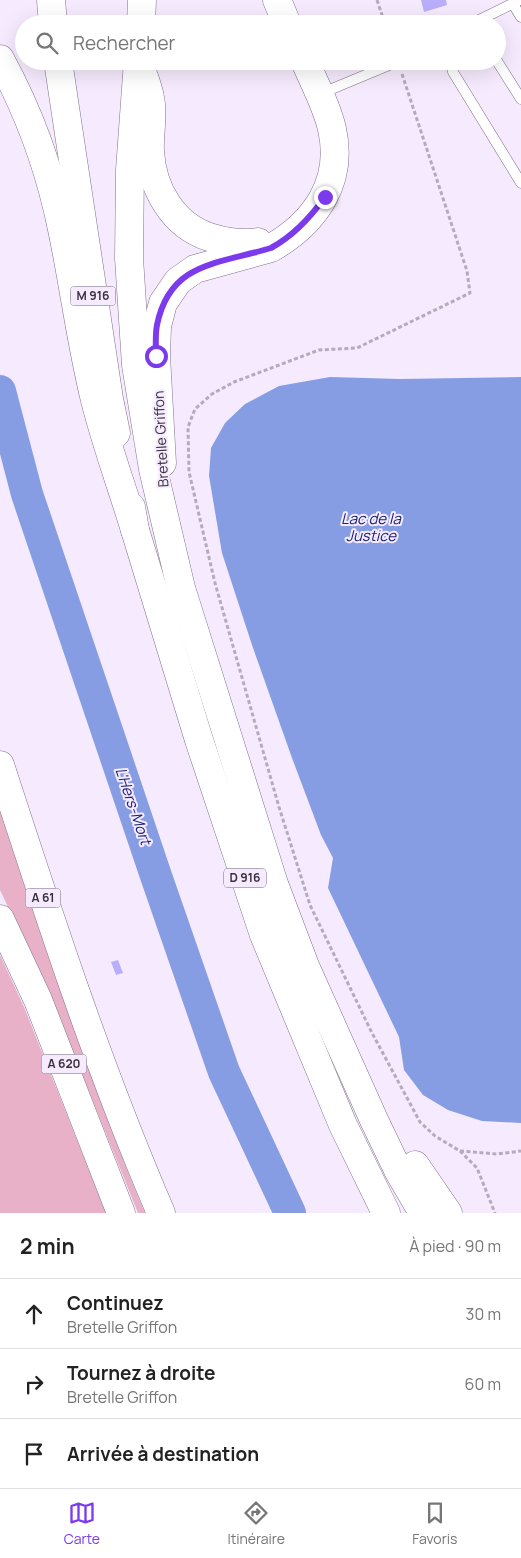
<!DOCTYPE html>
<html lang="fr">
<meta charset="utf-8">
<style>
:root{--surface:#fff;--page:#f6f6f6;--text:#222;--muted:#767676;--line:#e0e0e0;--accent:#7c3aed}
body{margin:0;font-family:Manrope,sans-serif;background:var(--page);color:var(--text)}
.stop{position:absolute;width:15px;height:15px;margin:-11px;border:4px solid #7c3aed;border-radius:50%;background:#fff}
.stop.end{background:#7c3aed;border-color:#fff;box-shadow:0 1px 5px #0008}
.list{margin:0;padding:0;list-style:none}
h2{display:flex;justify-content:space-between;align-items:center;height:65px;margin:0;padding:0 20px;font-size:21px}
h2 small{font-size:16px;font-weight:400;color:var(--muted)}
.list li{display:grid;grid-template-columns:32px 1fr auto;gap:15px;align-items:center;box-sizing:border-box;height:70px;padding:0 20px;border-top:1px solid var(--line)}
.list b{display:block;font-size:19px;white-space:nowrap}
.list p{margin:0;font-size:16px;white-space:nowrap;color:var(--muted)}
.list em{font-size:16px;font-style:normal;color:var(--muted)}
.icon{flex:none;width:28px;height:28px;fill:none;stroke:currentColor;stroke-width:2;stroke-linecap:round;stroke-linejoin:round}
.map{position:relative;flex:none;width:521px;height:1213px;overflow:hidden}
.search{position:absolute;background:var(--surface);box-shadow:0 5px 20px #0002;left:15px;right:15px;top:15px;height:55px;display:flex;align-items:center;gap:12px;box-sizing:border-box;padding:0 18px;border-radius:28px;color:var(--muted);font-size:19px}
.sheet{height:275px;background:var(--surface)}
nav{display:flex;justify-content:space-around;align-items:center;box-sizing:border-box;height:70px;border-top:1px solid var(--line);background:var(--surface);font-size:14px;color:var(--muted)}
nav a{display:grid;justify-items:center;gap:2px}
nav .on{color:var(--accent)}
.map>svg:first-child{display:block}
</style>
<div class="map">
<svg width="521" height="1213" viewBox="0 0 521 1213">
<rect width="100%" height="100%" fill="#f6ebfe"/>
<g fill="#e8b1c7">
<path d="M0,807C45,943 89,1081 145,1213H138L53,1002L0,890Z"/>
<polygon points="0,955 24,1007 106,1213 0,1213"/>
</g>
<polygon fill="#879de3" points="330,377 400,379 521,377 521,1123 482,1121 448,1110 423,1095 404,1070 399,1037 328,888 333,858 321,835 292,758 252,645 222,553 209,476 211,448 225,423 245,404 279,386"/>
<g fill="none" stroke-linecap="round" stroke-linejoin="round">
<polyline stroke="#879de3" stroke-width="32" points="0,391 27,494 155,873 224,1072 290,1213"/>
</g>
<g fill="#b9aef9">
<polygon points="421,0 446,0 447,5 424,12"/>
<polygon points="118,960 123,973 116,975 111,962"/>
</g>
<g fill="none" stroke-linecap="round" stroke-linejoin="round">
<defs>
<g id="service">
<polyline points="513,4 521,17"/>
<polyline points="471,24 520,0"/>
<polyline points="452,61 453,72 521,183"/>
<polyline points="497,61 521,99"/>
<polyline points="322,93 399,61"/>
</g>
<g id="secondary">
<polyline points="277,0 287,24"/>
<path d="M138,61C142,73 148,85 150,98C154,114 149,134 150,151C152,189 173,225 209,237C225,242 241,245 258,242"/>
<path d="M162,463L156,356L157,326L163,303L178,281L195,269L271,248C315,223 344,182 332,129C327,106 314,83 305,61"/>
</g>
<g id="trunk">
<polyline points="51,0 53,24"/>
<polyline points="141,24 142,0"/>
<polyline points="58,61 109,399 116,433"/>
<polyline points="138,61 130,170 129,258 136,365 153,469 181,588 274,884 305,966 374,1120 399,1172 423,1213"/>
<polyline points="131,507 135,530 199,740 264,935 343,1125 386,1213"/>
<polyline points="415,1165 448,1213"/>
</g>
<g id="motorway">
<path d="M0,59C29,112 50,170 62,229C74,286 81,344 95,400C106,444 122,487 135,530"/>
<path d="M0,765C49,916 98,1067 161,1213"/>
<polyline points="0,919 38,1000 121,1213"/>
</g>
</defs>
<use href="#service" stroke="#82718d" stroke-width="11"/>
<use href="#secondary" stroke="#82718d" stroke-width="29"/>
<use href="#trunk" stroke="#82718d" stroke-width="29"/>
<use href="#motorway" stroke="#82718d" stroke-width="29"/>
<g stroke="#b5abbc" stroke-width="3" stroke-dasharray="4 2.5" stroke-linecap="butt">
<polyline points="377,0 385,24"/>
<polyline points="411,62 430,63 439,67"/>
<polyline points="402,74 467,271 470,293 357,348 319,350 234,382 212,394 195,409 188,427 189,472 215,583 279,807 310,905 372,1033 420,1122 435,1136 460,1151 477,1168 495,1213"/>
<polyline points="460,1151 497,1154 521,1151"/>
</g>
<use href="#service" stroke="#fff" stroke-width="10"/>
<use href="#secondary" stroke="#fff" stroke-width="28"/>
<use href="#trunk" stroke="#fff" stroke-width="28"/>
<use href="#motorway" stroke="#fff" stroke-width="28"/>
</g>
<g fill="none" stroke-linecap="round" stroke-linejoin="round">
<path stroke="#7c3aed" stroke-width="6" d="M156,356C156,346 155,335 157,325C170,261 220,264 271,248C293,236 310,218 325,197"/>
</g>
<g text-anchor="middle" stroke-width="4" stroke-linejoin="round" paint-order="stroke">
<g fill="#f6ebfe" stroke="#726978" stroke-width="1">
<rect x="70.5" y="286.5" width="45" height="19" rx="4"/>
<rect x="224" y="868.5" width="42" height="19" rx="4"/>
<rect x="25.5" y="888.5" width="35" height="19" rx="4"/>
<rect x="41.5" y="1054.5" width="45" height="19" rx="4"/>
</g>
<g font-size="12" font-weight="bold" fill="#39313e">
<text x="93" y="300">M 916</text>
<text x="245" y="882">D 916</text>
<text x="43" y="902">A 61</text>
<text x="64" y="1068">A 620</text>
</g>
<g font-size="14" fill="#39313e" stroke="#f6ebfe">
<text transform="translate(161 439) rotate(-93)" y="5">Bretelle Griffon</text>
</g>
<g font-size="15" font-style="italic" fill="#192474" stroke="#f6ebfe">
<text x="371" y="524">Lac de la<tspan x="371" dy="17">Justice</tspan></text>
<text transform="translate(133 806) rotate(71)" y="5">L'Hers-Mort</text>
</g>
</g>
</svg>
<div class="stop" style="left:156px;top:356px"></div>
<div class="stop end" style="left:325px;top:197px"></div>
<div class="search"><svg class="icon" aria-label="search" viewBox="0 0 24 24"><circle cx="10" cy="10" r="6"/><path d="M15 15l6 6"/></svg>Rechercher</div>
</div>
<section class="sheet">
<h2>2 min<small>À pied · 90 m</small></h2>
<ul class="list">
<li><svg class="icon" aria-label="ahead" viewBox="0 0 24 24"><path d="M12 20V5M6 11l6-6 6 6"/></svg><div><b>Continuez</b><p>Bretelle Griffon</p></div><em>30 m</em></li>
<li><svg class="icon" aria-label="right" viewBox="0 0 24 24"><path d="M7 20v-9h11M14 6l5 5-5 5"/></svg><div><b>Tournez à droite</b><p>Bretelle Griffon</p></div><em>60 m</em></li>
<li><svg class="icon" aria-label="arrive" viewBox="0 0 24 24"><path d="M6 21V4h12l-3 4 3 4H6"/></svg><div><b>Arrivée à destination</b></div></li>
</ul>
</section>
<nav>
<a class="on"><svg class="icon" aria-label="map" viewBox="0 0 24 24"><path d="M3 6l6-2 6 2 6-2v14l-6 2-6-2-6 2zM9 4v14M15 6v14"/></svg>Carte</a>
<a><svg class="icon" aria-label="directions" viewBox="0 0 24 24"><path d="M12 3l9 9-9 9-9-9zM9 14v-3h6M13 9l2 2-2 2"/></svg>Itinéraire</a>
<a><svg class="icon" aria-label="saved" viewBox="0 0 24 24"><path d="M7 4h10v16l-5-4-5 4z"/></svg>Favoris</a>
</nav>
